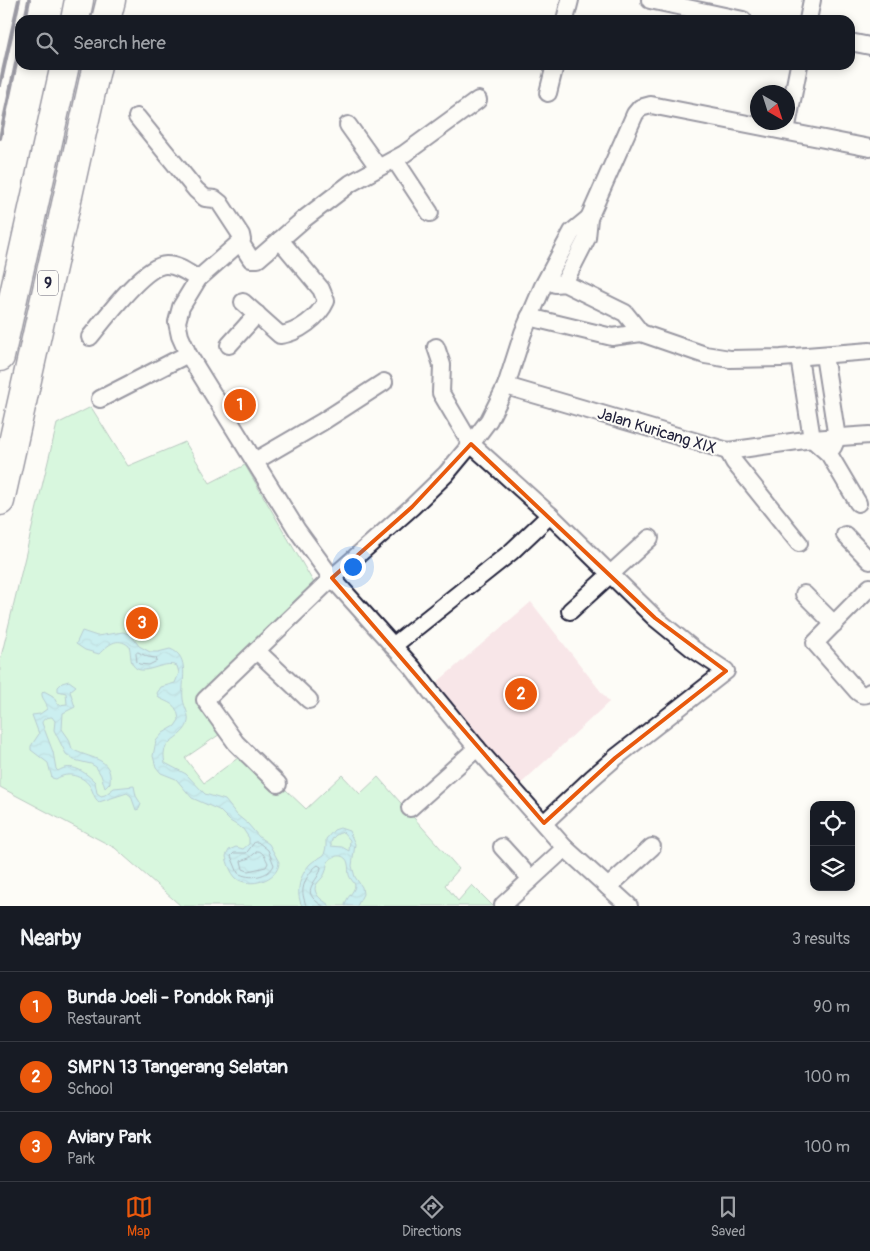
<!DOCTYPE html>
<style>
:root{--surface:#171b24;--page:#242831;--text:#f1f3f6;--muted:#9ea1a6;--line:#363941;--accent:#ea580c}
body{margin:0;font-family:Pangolin,sans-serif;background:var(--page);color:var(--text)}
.controls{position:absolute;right:15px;bottom:15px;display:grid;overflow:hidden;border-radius:10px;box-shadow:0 2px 8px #0003}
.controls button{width:45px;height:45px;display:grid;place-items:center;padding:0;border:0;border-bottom:1px solid var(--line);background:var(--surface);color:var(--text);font:25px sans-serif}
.compass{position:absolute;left:750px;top:85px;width:45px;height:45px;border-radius:50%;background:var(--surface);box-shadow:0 2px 8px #0003;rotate:141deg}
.you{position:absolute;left:352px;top:566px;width:18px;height:18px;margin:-12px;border:4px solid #fff;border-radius:50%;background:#1a73e8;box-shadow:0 0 0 8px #1a73e833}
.badge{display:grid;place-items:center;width:32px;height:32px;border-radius:50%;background:var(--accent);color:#fff;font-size:16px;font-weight:700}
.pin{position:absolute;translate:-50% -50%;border:2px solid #fff;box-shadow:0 1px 5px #0006}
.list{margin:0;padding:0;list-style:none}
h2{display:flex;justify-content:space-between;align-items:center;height:65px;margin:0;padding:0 20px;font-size:21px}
h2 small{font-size:16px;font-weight:400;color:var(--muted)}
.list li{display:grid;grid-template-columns:32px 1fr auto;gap:15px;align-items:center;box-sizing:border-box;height:70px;padding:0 20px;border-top:1px solid var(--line)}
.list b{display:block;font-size:19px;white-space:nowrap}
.list p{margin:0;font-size:16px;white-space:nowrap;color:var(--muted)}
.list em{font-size:16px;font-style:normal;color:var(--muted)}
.icon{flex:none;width:28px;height:28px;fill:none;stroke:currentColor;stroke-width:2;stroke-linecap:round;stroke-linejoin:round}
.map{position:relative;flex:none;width:870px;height:906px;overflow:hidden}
.search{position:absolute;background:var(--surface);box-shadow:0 2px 8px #0003;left:15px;right:15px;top:15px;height:55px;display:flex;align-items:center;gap:12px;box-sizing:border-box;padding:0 18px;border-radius:15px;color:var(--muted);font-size:19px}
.sheet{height:275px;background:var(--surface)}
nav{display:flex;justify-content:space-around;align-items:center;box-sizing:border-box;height:70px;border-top:1px solid var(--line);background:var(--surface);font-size:14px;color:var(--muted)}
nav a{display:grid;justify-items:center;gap:2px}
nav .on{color:var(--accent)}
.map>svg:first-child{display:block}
</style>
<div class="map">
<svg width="870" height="906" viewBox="0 0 870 906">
<defs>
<pattern id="water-waves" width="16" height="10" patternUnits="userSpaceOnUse" patternTransform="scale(1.25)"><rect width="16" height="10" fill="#8edfe6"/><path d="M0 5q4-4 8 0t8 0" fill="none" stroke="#7abfc6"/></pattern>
</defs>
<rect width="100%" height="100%" fill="#fdfcf7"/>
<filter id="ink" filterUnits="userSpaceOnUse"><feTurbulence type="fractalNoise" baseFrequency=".02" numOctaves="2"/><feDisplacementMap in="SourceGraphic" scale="10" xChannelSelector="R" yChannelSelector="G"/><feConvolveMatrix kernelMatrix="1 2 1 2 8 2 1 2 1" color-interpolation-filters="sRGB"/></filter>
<g filter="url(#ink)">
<polygon fill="#f8e6e8" points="531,602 609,702 515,789 434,685"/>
<polygon fill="#abf2be" stroke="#668a7c" points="91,407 128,466 185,442 210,483 245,465 315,585 200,693 226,730 185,758 204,783 246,752 306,809 342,775 360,794 378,777 459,869 445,885 458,901 472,885 493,906 181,906 115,848 0,787 0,661 57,424"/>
<g fill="url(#water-waves)" stroke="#6393a2" fill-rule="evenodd">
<path d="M82,631L97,636L123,632L131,635L139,646L150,652H158L170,649C191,656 181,683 183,699C184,708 191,715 187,725C180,741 159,739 165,763L186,774L205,794L225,800L237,815L248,824L259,837L269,844L279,862C279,880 249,889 236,878C231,873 227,863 226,856L229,850L236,847L243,849L249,844V838L243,829L230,821L219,810L192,798L176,779L161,773L156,767L153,756L156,741L163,733L175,726L179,720C177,704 171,704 159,698L157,693L161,687L175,683L179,673L177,666C163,659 142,679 133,665C130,661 131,651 129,646C117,636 108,645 99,654L85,650L76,644Z"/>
<path d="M69,681L76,686L70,691L75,707L63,713L62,729L69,739L72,749C88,759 113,756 110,783L105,788L101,775L96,767L91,764L74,760L66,754L54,730L55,721L52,717C48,717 42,719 42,723L53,752L56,769L58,771C72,762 85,772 95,782L97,793L101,796L105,795L114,788L134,786L136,796L141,804L139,809L136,810L131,796L127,793L99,802C94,798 94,794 91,788C84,775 68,771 56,779L52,778L48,763L31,750V746L39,734L32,715L40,714L47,709C48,702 41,699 42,693L44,691L53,696L58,705L67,704L66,693L58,691V687L62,683Z"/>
<path d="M340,828L349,831L355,844L352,866L355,877L362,887L363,894L357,906H345C345,898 355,892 355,885C354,882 350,879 349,875C348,871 349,868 348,864C346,853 333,854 328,862C326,866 327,869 325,873C323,879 315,883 315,889C316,898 325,901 330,906H302C295,892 300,875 310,864C314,860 320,858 324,855L326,847V839L334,830ZM343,832L350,840L349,851L342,847L331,846C330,838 336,834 343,832Z"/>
</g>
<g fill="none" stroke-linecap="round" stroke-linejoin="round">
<g stroke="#4d6e7f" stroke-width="1">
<polygon points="138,652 148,657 156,658 157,661 149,665 139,664 137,662 136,654"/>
<path d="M255,842H258L268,850L274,865C269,877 249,880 238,873L231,856L234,853H246Z"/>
<path d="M258,851C263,851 266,859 268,863L266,867L248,871L243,869L241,861L249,858Z"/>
<path d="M306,906C305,901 302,895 303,889C304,881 311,869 318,865L321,867C320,882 296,890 323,906"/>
</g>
<defs>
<g id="street">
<polyline points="650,0 743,20"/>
<polyline points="565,20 570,0"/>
<polyline points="808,20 812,0"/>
<polyline points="850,42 870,46"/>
<polyline points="548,93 555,65"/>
<polyline points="137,117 196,190 205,198 215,199 220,203 241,235 242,240 240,242 251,259 258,259 304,219 351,183 404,154 478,100"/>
<polyline points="348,125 378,167"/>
<polyline points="786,131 799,65"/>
<polyline points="395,160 430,213"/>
<polyline points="240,242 198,279 181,307 177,322 180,336 188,354 297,530 332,578 413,668 431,692 477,748 565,848 629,906"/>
<polyline points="564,283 587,238 589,218 635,114 640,108 651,105 870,148"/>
<polyline points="555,284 564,283 625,313 641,333"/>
<path d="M243,302L280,335C298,333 319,317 326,301L321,289L280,240"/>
<polyline points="529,317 612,337 641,333 705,355 730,359 781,358 870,351"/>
<path d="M90,337C104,320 144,265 166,265C178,265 188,273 198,279"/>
<polyline points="229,345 257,314"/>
<polyline points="436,347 442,365 441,393 471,444 550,515 655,618 693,649 726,671 615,758 592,778 544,823"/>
<polyline points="824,355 837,438 833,447"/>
<polyline points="799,357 812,439 829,454 858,503"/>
<polyline points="506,386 728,451 812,439 870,435"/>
<polyline points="100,399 188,354"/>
<polyline points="728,451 734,462 799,543"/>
<polyline points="255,461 322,422 384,382"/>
<polyline points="845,535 870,561"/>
<path d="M870,587L815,643L857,691C861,695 865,696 870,692"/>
<polyline points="804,594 834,624"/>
<polyline points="570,611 650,538"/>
<polyline points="393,646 511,552 550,515"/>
<polyline points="257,651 309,700"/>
<polyline points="278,784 236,743 205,700 332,578 412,507 446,474 471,444 489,420 506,386 523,333 543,286 572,232 589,218"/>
<polyline points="410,808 477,748"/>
<polyline points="502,847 531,879"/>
<polyline points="608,887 652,847"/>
<polyline points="503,905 565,848"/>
</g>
<g id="highway">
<polyline points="75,20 79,0"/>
<polyline points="106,20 111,0"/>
<polyline points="0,357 65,65"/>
<polyline points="0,501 97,65"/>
</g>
</defs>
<use href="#street" stroke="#22223b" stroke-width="20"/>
<use href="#highway" stroke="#22223b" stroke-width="31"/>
<use href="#street" stroke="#fdfcf7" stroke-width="16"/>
<use href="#highway" stroke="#fdfcf7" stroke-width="28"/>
<g stroke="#22223b" stroke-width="4">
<polyline points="25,20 29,0"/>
<polyline points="0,85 19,0"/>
<polyline points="0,138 20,45"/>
</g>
</g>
</g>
<path d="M0 0H870V906H0ZM471,444L655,618L726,671L615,758L544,823L332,578L412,507Z" fill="#fdfcf7" fill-opacity=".55" fill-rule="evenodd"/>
<path fill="none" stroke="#e8590c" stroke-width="4" stroke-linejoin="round" d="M471,444L655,618L726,671L615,758L544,823L332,578L412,507Z"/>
<g text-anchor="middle" stroke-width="4" stroke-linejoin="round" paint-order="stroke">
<rect fill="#fdfcf7" stroke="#646373" stroke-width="1" x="38" y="270.5" width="20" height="25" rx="4"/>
<g font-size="15" font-weight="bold" fill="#22223b">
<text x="48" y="288">9</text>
</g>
<g font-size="16" fill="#22223b" stroke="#fdfcf7">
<text transform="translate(657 430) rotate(17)" y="6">Jalan Kuricang XIX</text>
</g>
</g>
</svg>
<div class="controls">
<button><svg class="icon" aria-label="locate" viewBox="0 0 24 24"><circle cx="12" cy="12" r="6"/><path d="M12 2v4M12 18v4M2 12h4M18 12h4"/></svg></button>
<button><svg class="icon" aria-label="layers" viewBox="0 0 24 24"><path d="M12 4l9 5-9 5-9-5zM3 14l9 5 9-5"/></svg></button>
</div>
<svg class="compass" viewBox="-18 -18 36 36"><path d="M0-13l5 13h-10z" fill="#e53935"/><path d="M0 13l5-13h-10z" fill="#9ea1a6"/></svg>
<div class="you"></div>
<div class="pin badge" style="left:240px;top:405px">1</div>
<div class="pin badge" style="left:521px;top:694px">2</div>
<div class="pin badge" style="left:142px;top:623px">3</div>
<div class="search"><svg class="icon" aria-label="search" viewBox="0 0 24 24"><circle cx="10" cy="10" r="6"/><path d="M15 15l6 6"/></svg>Search here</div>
</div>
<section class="sheet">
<h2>Nearby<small>3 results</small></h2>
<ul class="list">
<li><span class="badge">1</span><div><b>Bunda Joeli - Pondok Ranji</b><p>Restaurant</p></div><em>90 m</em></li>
<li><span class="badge">2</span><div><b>SMPN 13 Tangerang Selatan</b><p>School</p></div><em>100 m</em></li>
<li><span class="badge">3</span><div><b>Aviary Park</b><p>Park</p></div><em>100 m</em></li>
</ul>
</section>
<nav>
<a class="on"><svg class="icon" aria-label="map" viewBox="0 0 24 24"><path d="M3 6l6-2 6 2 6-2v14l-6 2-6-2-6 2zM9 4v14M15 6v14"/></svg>Map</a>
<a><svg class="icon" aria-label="directions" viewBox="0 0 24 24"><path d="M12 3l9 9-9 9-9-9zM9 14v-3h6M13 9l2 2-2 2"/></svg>Directions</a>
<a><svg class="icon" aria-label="saved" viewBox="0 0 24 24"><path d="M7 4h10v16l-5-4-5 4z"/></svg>Saved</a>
</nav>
